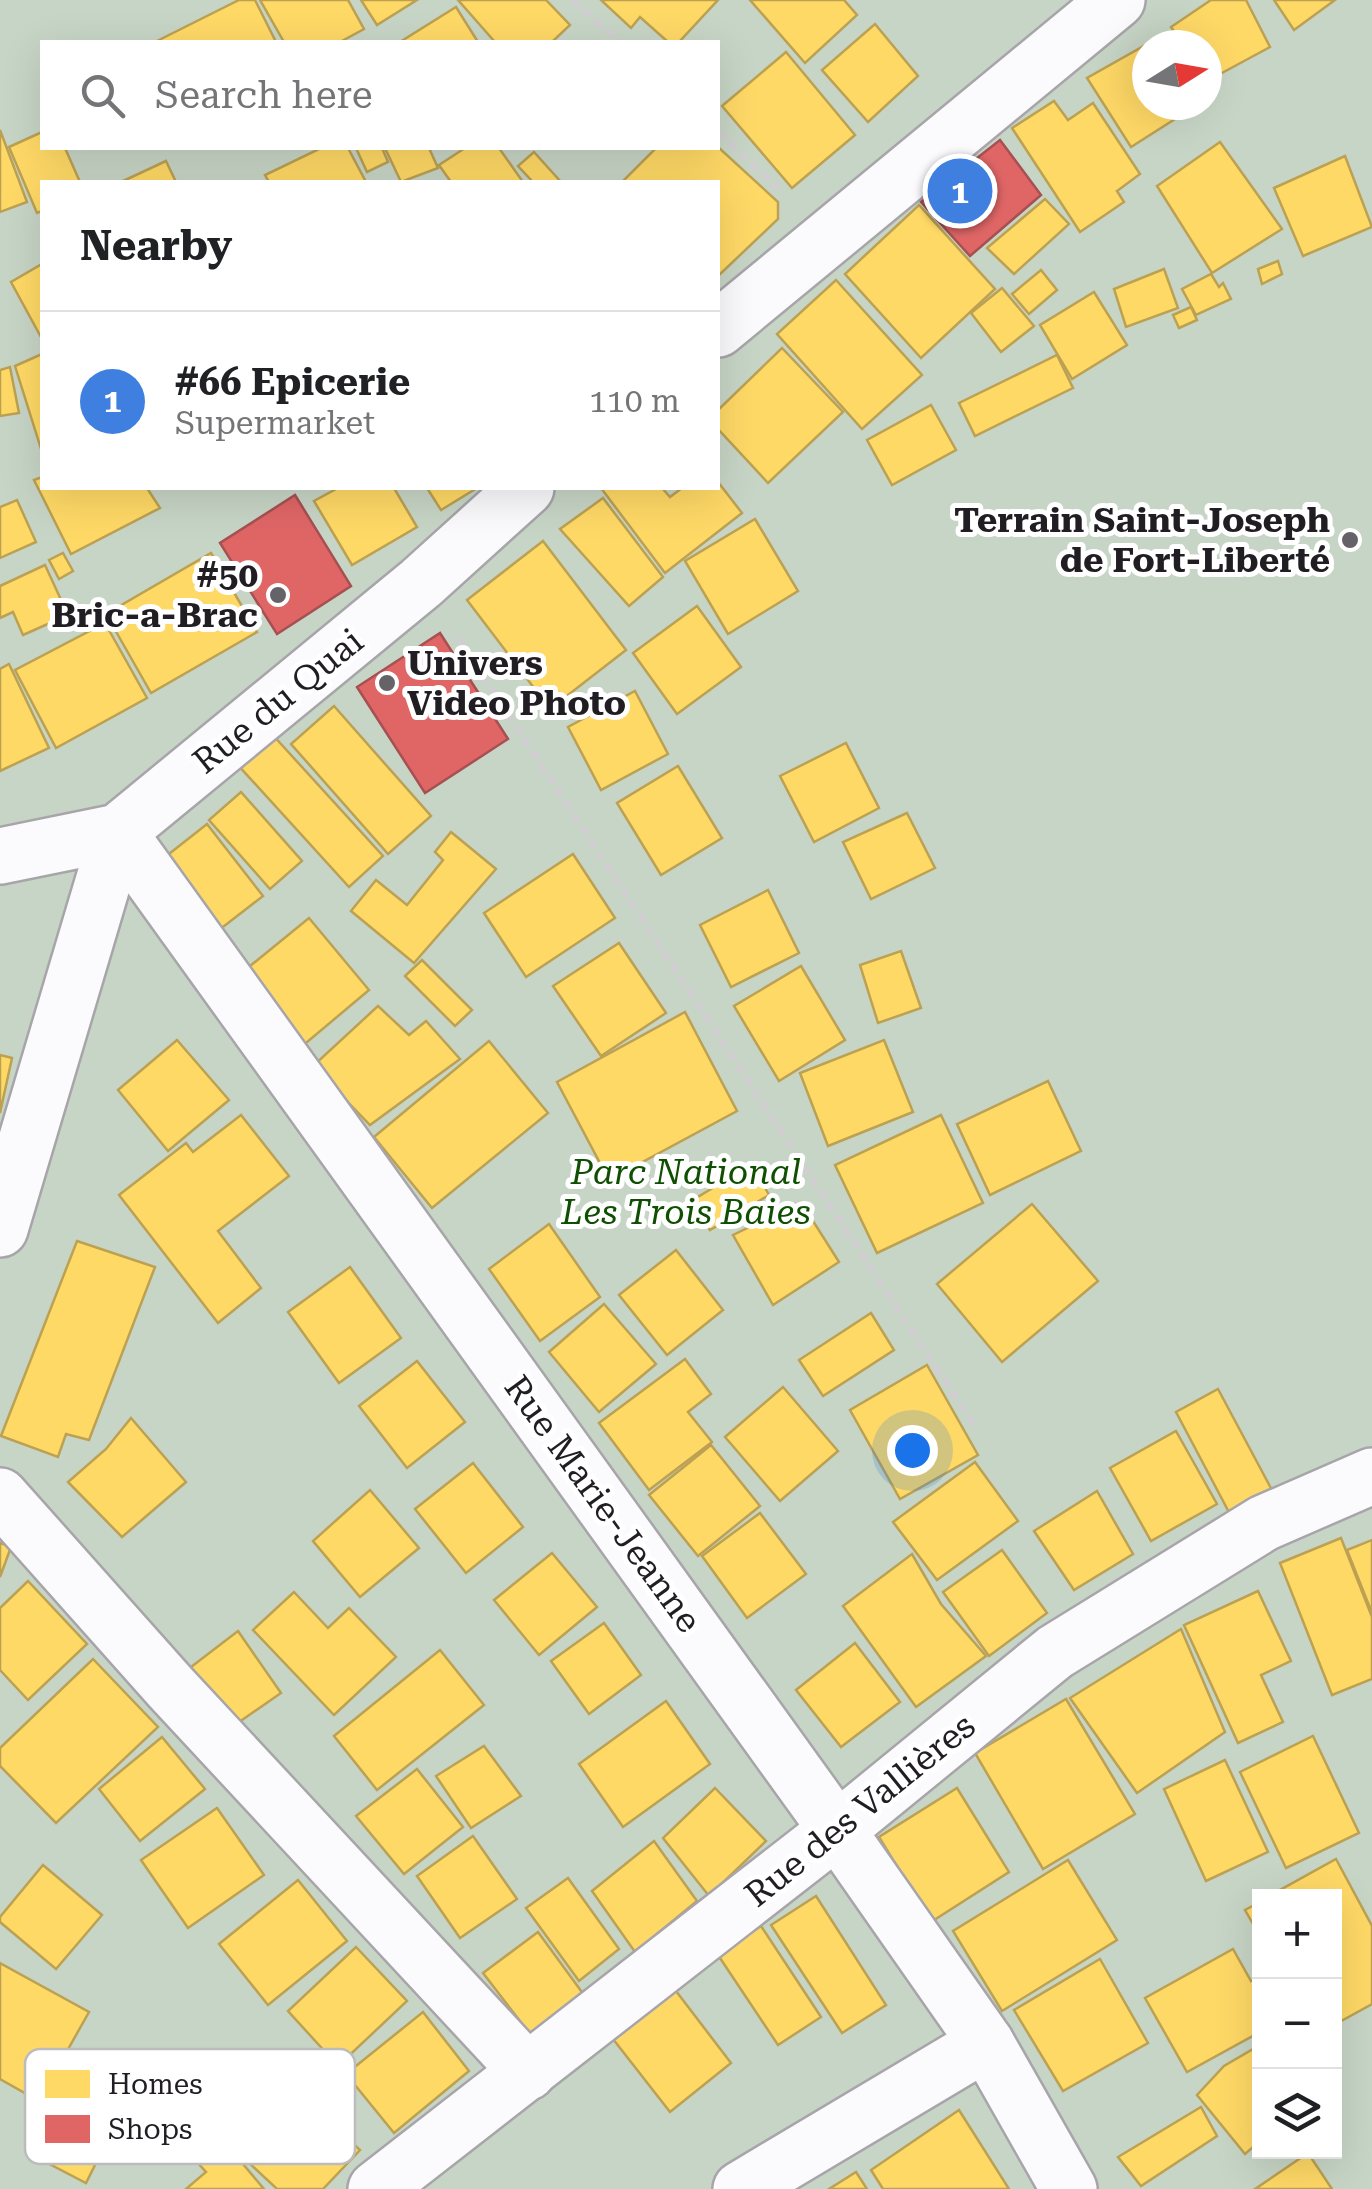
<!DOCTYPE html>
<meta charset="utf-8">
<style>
:root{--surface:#fff;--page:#f2f2f2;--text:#202124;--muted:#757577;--line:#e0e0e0;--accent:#1a73e8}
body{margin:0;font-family:"Roboto Serif",serif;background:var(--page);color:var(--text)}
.controls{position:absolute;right:30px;bottom:30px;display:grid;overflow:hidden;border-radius:0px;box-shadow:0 10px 40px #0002}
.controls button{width:90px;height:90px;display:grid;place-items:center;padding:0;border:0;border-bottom:2px solid var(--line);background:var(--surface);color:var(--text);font:50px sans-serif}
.compass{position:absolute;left:1132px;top:30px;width:90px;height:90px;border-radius:50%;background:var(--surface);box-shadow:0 10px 40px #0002;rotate:79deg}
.you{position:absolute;left:912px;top:1450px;width:35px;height:35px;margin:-25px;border:8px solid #fff;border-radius:50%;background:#1a73e8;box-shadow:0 0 0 15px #1a73e833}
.badge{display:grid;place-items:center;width:65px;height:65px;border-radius:50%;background:var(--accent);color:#fff;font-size:32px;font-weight:700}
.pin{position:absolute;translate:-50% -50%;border:5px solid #fff;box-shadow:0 2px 10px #0006}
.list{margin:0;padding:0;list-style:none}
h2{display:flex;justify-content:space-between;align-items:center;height:130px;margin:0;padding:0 40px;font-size:42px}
h2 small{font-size:32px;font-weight:400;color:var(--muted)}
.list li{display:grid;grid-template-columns:65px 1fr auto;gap:30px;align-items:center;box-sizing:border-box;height:180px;padding:0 40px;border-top:2px solid var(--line)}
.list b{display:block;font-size:38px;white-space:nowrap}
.list p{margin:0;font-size:32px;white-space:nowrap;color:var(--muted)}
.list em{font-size:32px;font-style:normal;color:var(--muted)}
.icon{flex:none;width:55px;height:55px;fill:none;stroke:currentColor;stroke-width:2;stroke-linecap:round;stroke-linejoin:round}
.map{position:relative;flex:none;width:1372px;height:2189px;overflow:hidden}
.search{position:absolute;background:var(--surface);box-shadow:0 10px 40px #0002;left:40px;top:40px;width:680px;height:110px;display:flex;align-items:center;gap:25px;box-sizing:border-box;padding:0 35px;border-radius:0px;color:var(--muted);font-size:38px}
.panel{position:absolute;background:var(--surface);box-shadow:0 10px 40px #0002;left:40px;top:180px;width:680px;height:310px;border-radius:0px}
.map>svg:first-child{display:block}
</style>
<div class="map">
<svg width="1372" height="2189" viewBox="0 0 1372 2189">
<rect width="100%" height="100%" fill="#e4e1e8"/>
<path fill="#c7d5c6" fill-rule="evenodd" d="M0,0H1372V2189H0ZM42,42H718V148H42ZM1147,45H1207V105H1147ZM42,182H718V488H42ZM1260,1896H1334V2152H1260Z"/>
<g fill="#ffd966" stroke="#bca152" stroke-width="2.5">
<polygon points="239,0 255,0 276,42 155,42"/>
<polygon points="260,0 348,0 364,29 340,42 284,42"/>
<polygon points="361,0 417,0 377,25"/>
<polygon points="458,0 546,0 570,25 552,42 495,42"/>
<polygon points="601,0 718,0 679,42 668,42 640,17 631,28"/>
<polygon points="750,0 844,0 857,15 805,63"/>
<polygon points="1211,0 1246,0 1270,47 1207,81 1207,45 1183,45 1171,27"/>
<polygon points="1274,0 1335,0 1294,30"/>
<polygon points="456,7 478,42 400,42"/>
<polygon points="875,24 918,76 868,122 822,70"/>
<polygon points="1165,34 1170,45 1147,45 1147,105 1197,105 1131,147 1087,78"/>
<polygon points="786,52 855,135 792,188 722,106"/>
<polygon points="1054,101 1068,120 1093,103 1140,174 1117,191 1124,202 1080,232 1012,128"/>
<polygon points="0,130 27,202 0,212"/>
<polygon points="42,132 42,148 65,148 80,182 42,182 42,211 37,213 9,147"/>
<polygon points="1220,142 1282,229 1212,273 1157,186"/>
<polygon points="718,147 778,202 778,219 718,276 718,182 622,182 656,148"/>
<polygon points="321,148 348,148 366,182 269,182 265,175"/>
<polygon points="356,148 382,148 388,162 367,172"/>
<polygon points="385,148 429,148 438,168 401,182"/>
<polygon points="465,148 499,148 523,182 451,182 439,165"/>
<polygon points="534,152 561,182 533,182 518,166"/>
<polygon points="1345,156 1372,227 1303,256 1274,188"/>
<polygon points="166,161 176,182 121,182"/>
<polygon points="1045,199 1069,224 1014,274 987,248"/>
<polygon points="919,205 995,289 921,358 845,274"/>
<polygon points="1278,261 1282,274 1262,284 1258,269"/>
<polygon points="42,264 42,339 11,282"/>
<polygon points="1164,269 1178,308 1126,327 1114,289"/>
<polygon points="1041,270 1057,290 1029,314 1012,294"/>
<polygon points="1211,274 1219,287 1223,283 1231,299 1196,315 1182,289"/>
<polygon points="836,280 922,375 862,429 777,334"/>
<polygon points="1002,288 1034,326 1001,352 971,313"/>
<polygon points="1094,292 1127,345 1072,379 1040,325"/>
<polygon points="1191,307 1197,320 1179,328 1173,315"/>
<polygon points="782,348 843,412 768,483 718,429 718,410"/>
<polygon points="42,354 42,452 15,366"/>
<polygon points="1057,355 1073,388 975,436 959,403"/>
<polygon points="10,367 19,413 0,416 0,370"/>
<polygon points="931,405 956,450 892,485 867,440"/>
<polygon points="42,477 42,488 147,488 160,508 71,554 34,480"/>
<polygon points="718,482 742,513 665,573 601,488 662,488 670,497 682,488 718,488"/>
<polygon points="338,488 394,488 417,527 352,565 314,501"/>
<polygon points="427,488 477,488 441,510"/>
<polygon points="603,498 663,577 629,606 560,529"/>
<polygon points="17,500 36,542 0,558 0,507"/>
<polygon points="755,519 798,591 728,634 685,561"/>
<polygon points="543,541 626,650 550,709 467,600"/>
<polygon points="63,553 73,571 59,579 49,560"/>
<polygon points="211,553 257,632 151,693 106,614"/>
<polygon points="45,565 68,615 23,635 13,612 0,618 0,586"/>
<polygon points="697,606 741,667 677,714 633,653"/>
<polygon points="105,623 147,698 56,748 15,670"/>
<polygon points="9,664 49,748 0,771 0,669"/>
<polygon points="635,691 668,754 601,790 568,727"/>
<polygon points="334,706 431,816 388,854 291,744"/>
<polygon points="271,733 383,856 349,887 237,764"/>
<polygon points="846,743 879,808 814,842 780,776"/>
<polygon points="678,766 722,838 661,875 617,803"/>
<polygon points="241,792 302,861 270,889 209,820"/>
<polygon points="907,813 935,868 871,899 843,842"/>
<polygon points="207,824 263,896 210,937 155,865"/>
<polygon points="451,832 496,869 414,963 351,911 376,880 407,905 443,860 435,852"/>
<polygon points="573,854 615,918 526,977 484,913"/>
<polygon points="768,890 799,953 731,987 700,925"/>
<polygon points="309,918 369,990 300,1048 239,975"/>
<polygon points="619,943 666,1013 601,1056 553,986"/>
<polygon points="901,951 921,1008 878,1023 860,965"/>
<polygon points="422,960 472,1010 455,1026 405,976"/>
<polygon points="801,966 845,1040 779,1081 734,1006"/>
<polygon points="378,1006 409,1035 426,1021 460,1059 370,1125 313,1066"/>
<polygon points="685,1012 737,1111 609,1180 557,1082"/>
<polygon points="177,1040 229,1100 168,1151 118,1090"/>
<polygon points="884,1040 913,1112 828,1146 800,1073"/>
<polygon points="489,1041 548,1113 432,1208 374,1137"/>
<polygon points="0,1055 12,1058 0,1113"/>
<polygon points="1048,1081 1081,1151 990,1195 957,1124"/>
<polygon points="241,1115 289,1176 218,1231 261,1288 218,1323 119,1195 186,1143 193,1152"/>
<polygon points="941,1115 983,1203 877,1253 835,1165"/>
<polygon points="752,1164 769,1195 710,1230 693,1200"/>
<polygon points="801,1202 839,1262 773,1305 733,1235"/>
<polygon points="1032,1204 1098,1281 1002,1362 937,1284"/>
<polygon points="549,1224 600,1297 540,1341 489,1269"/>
<polygon points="77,1241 155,1267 89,1440 66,1434 58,1457 1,1436"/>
<polygon points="676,1250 723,1310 667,1355 619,1295"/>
<polygon points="350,1267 401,1338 339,1383 288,1312"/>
<polygon points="604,1304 656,1364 599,1412 549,1352"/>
<polygon points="871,1313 894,1350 823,1396 799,1360"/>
<polygon points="685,1359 711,1394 688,1412 712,1442 649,1490 599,1423"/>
<polygon points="417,1361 465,1422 407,1468 359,1406"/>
<polygon points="927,1365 978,1455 900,1499 850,1410"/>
<polygon points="783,1387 838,1451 780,1501 725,1437"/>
<polygon points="1218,1389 1273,1492 1231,1516 1176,1412"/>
<polygon points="131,1418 186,1482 122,1537 68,1482 106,1449"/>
<polygon points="1176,1431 1217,1504 1151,1541 1110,1468"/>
<polygon points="711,1445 760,1506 698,1556 649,1495"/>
<polygon points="975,1462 1018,1521 937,1580 893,1522"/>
<polygon points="473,1463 523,1527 466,1573 415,1509"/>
<polygon points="370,1490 419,1548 360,1597 313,1541"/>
<polygon points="1097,1491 1133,1554 1074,1590 1034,1531"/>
<polygon points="760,1513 806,1574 747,1618 702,1556"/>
<polygon points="1341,1538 1372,1617 1372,1679 1332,1695 1280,1563"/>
<polygon points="1372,1540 1372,1613 1347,1550"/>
<polygon points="0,1543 11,1547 0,1577"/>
<polygon points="1002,1550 1047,1613 989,1656 943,1592"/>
<polygon points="552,1553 597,1607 539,1655 494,1600"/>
<polygon points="912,1554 941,1604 986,1656 916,1707 843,1606"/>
<polygon points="28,1581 87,1644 28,1700 0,1670 0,1608"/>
<polygon points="1258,1591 1291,1661 1261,1675 1283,1722 1238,1743 1184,1625"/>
<polygon points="294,1592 328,1628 349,1608 396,1657 334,1715 253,1630"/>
<polygon points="604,1623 641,1675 589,1714 551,1661"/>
<polygon points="1181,1629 1225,1732 1137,1793 1070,1698"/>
<polygon points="238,1631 281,1693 232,1727 191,1667"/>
<polygon points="855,1643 900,1702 841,1747 796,1690"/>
<polygon points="440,1650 484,1705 377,1790 334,1736"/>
<polygon points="93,1659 158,1727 56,1823 0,1766 0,1748"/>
<polygon points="1066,1699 1135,1814 1043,1869 975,1753"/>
<polygon points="666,1701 710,1764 623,1827 579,1764"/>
<polygon points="1313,1736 1359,1833 1286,1868 1240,1772"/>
<polygon points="162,1737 205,1789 140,1841 99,1789"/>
<polygon points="484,1746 521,1796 471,1828 436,1776"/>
<polygon points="1225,1760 1268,1852 1206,1881 1164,1789"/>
<polygon points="417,1769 463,1827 404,1874 356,1816"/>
<polygon points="715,1788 766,1841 709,1896 663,1838"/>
<polygon points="957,1788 1009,1872 931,1922 879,1837"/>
<polygon points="217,1808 264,1875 188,1928 141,1860"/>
<polygon points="473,1836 517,1899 460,1938 417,1876"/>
<polygon points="654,1841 697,1901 635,1952 592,1891"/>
<polygon points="1336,1859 1372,1926 1372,2004 1334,2025 1334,1896 1269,1896"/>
<polygon points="1068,1860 1117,1940 1002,2011 953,1931"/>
<polygon points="43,1865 102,1915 56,1969 0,1922 0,1917"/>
<polygon points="568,1878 619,1949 579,1981 526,1908"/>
<polygon points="298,1880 347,1941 268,2005 219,1944"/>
<polygon points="816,1896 886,2005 842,2033 771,1925"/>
<polygon points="1260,1902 1260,1936 1245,1910"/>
<polygon points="761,1926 821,2017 778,2045 718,1955"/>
<polygon points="538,1932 584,1995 530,2034 483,1973"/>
<polygon points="356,1947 407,2001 338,2066 288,2011"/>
<polygon points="1233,1949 1251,1981 1260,1976 1260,2032 1187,2072 1145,1998"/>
<polygon points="1100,1959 1148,2043 1063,2091 1014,2010"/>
<polygon points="0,1963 89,2012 39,2101 0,2079"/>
<polygon points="676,1991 731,2063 670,2112 613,2039"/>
<polygon points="423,2012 469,2071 394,2133 346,2074"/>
<polygon points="1260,2045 1260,2141 1245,2154 1197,2095 1224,2066"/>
<polygon points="276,2071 360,2150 323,2189 277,2189 217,2133"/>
<polygon points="73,2082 124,2107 86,2183 36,2157"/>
<polygon points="1201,2107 1217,2136 1141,2186 1118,2157"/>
<polygon points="959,2110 1009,2189 883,2189 871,2170"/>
<polygon points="211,2126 264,2189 186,2189 206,2172 184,2148"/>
<polygon points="1308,2153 1332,2189 1255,2189"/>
<polygon points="856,2172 867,2189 829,2189"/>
</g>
<g fill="#e06666" stroke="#a75052" stroke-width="2.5">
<polygon points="1000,140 1041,195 970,256 921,202"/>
<polygon points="295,495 351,586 277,634 220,543"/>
<polygon points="440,633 508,739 425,793 357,687"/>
</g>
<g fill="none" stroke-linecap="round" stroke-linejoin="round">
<defs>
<g id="minor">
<polyline points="718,329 1117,0"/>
<polyline points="118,832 837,1830 986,2043 1069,2189"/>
<polyline points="0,856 118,832 421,583 526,488"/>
<polyline points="0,1229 118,832"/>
<polyline points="0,1496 171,1688 528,2072"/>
<polyline points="376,2189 837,1830 1055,1652 1264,1523 1372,1476"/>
<polyline points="741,2189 986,2043"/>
</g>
</defs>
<use href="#minor" stroke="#a8a5aa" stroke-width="60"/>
<g stroke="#d0ced0" stroke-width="6" stroke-dasharray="10 5" stroke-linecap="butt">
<polyline points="572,0 619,42"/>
<polyline points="718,132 779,189"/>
<polyline points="458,638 973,1424"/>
</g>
<use href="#minor" stroke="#fbfafc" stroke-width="55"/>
</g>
<g fill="#656268" stroke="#fff" stroke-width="4">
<circle cx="1350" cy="540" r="10"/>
<circle cx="278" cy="595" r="10"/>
<circle cx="387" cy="683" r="10"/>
</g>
<g text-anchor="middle" stroke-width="10" stroke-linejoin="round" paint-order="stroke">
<g font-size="35" font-weight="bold" fill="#211e23" stroke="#fff" text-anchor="end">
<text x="1330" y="532">Terrain Saint-Joseph<tspan x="1330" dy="40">de Fort-Liberté</tspan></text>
<text x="258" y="587">#50<tspan x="258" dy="40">Bric-a-Brac</tspan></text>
<text x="407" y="675" text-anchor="start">Univers<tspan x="407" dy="40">Video Photo</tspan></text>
</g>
<g font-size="35" fill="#211e23" stroke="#fff">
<text transform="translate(278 701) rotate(-39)" y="12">Rue du Quai</text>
<text transform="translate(603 1504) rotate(54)" y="12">Rue Marie-Jeanne</text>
<text transform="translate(860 1810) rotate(-39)" y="12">Rue des Vallières</text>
</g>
<g font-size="35" font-style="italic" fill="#0f4f02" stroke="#fff">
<text x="686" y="1184">Parc National<tspan x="686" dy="40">Les Trois Baies</tspan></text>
</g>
</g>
<rect x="25" y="2049" width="330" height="115" rx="15" fill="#fff" stroke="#bcbcbd" stroke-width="2.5"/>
<rect x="45" y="2070" width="45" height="28" fill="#ffd966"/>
<rect x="45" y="2115" width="45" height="28" fill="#e06666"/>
<g font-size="28" fill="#211e23">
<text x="108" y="2094">Homes</text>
<text x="108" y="2139">Shops</text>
</g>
</svg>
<div class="controls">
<button>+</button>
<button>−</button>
<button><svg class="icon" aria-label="layers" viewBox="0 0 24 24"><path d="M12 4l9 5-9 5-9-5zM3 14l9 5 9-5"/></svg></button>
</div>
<svg class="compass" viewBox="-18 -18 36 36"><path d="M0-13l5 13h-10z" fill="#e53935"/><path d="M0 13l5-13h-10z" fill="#757577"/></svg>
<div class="you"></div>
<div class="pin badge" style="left:960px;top:191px;background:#3f7fe0">1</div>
<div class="search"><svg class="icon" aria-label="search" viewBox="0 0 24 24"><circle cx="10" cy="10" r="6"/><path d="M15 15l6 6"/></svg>Search here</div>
<section class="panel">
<h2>Nearby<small></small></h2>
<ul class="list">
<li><span class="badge" style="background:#3f7fe0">1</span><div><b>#66 Epicerie</b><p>Supermarket</p></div><em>110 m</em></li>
</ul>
</section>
</div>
